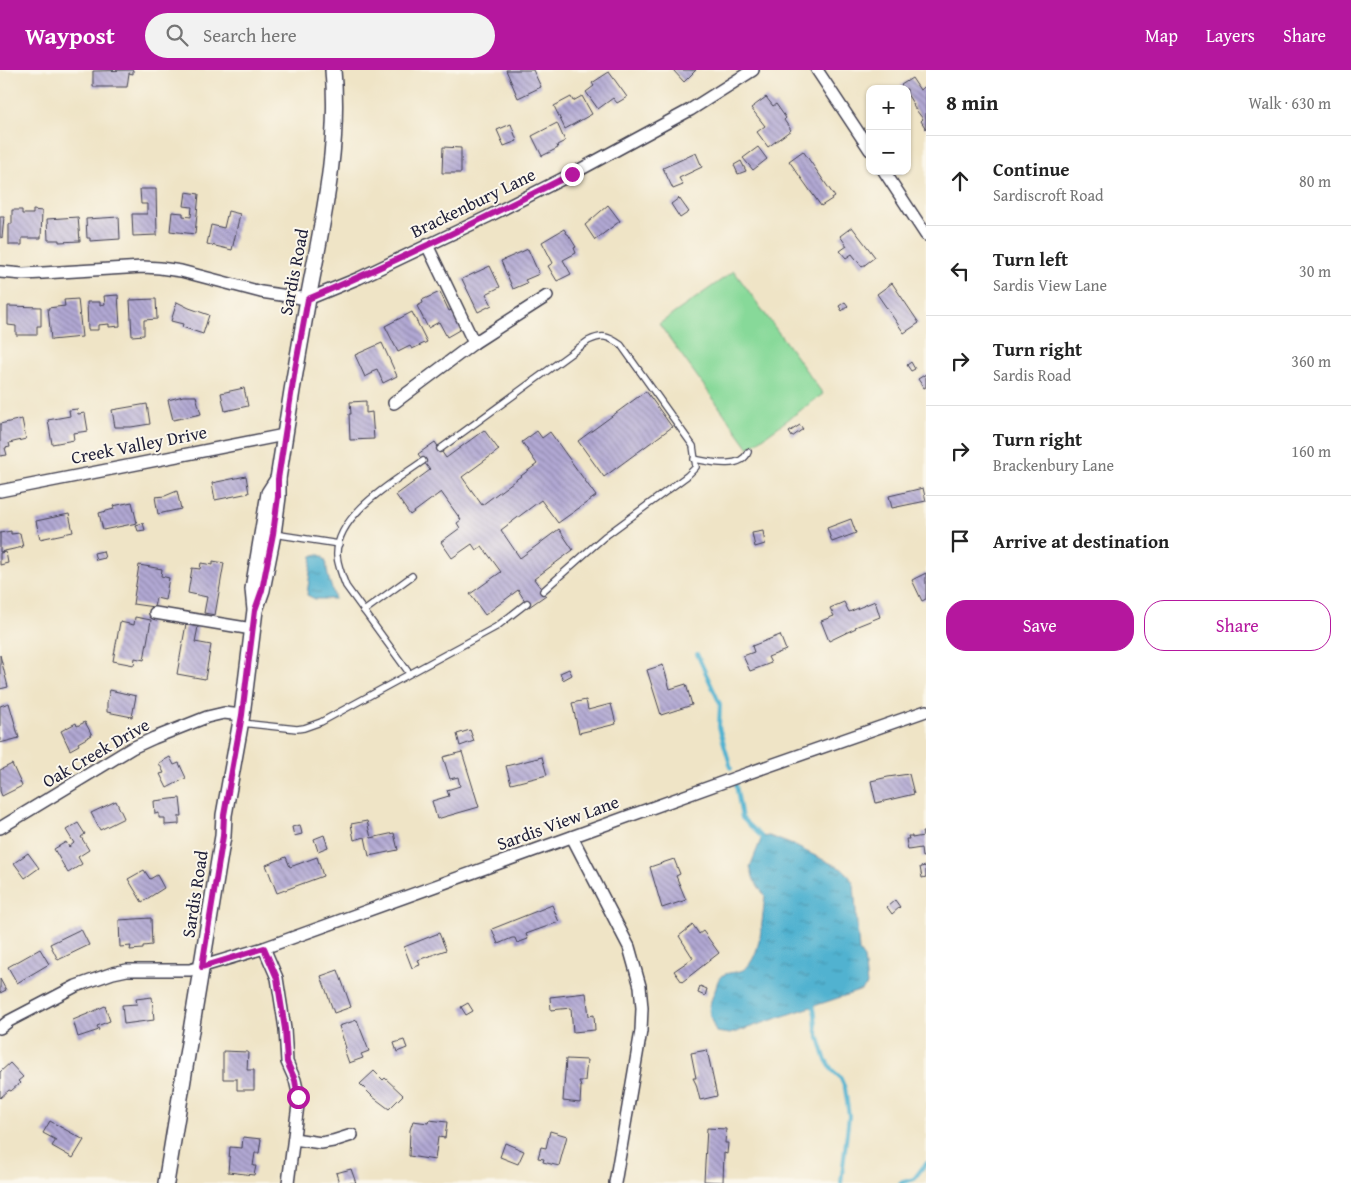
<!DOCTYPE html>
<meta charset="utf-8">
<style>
:root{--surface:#fff;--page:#f2f2f2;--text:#222;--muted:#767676;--line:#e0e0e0;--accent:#b5179e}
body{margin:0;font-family:"Gentium Book Plus",serif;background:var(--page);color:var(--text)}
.controls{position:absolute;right:15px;top:15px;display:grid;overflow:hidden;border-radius:10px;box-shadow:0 1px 4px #0004}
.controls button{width:45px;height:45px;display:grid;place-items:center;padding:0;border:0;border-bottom:1px solid var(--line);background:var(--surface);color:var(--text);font:25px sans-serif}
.stop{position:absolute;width:15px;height:15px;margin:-11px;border:4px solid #b5179e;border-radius:50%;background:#fff}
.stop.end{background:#b5179e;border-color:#fff;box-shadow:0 1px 5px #0008}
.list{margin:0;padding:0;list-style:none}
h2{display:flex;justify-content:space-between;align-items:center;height:65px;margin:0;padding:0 20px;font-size:21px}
h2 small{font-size:16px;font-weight:400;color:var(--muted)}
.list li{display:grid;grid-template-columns:32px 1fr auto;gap:15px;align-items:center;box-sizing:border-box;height:90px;padding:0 20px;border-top:1px solid var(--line)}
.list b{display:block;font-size:19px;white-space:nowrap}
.list p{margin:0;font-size:16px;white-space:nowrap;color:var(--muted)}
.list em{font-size:16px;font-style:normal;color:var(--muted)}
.actions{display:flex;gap:10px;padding:15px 20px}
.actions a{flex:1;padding:11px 0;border:1px solid var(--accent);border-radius:20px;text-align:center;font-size:18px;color:var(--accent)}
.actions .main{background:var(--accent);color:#fff}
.icon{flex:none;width:28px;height:28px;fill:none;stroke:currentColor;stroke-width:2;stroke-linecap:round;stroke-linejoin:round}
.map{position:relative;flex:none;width:926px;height:1113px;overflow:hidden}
header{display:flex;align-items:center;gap:30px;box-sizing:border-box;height:70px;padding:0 25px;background:var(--accent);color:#fff}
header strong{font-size:24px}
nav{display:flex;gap:28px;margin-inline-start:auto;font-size:18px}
.search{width:350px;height:45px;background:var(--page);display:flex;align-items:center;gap:12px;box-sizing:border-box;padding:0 18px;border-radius:28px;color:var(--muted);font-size:19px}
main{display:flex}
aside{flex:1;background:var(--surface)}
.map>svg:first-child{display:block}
</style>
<header>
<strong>Waypost</strong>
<div class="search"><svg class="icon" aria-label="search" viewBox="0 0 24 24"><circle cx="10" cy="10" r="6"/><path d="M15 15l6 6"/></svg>Search here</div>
<nav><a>Map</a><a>Layers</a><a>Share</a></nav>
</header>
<main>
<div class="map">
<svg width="926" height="1113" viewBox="0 0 926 1113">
<defs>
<pattern id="water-ripples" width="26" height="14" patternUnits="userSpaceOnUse" patternTransform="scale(1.25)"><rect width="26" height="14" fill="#51b2d0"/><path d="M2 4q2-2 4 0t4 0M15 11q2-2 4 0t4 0" fill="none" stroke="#4390aa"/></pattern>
<pattern id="building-back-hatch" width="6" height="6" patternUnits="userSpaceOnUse" patternTransform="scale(1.25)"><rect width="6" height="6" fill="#b1a8d3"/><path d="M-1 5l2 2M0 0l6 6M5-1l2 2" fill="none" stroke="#9088ac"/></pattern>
</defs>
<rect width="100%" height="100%" fill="#fbf7ec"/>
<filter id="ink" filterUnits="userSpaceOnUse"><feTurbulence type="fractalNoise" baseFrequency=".02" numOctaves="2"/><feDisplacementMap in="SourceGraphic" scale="10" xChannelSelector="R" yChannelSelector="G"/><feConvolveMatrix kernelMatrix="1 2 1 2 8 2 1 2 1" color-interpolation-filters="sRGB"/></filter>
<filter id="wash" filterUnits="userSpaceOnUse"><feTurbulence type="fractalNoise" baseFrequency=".0096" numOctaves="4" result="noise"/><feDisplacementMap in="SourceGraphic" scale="20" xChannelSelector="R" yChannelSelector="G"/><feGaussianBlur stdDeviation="1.12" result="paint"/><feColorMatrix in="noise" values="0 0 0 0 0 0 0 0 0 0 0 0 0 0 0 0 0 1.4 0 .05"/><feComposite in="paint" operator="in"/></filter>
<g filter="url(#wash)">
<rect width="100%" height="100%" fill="#efe4c6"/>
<polygon fill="#87d999" stroke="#547e6a" points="734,201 823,324 749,378 659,254"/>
<g fill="url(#water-ripples)" stroke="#3a6a86">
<polygon points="317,484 322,486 326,492 328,506 335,529 315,529 307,525 312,486"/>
<path d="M769,766L793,775L842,799L849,806L854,815L859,881L864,888L867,915L862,920L730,964L716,962C707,940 707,940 716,918C717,913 718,908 723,905C731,901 741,904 748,896C762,880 762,847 765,826L754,810L750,797L762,767Z"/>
</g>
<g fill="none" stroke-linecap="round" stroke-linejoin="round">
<g stroke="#51b2d0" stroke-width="4">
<polyline points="697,584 720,634 719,657 731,698"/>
<polyline points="736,715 742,748 762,767 763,771"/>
<polyline points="812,932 815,944 816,958 825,988 832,1000 840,1007 845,1018 849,1046 841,1113"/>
<polyline points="900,1113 914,1109 926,1093"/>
</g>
</g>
<g id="blocks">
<g fill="url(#building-back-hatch)">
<polygon points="133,0 133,4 129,3 127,17 93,17 93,1"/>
<polygon points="506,0 533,0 541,17 518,28"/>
<polygon points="673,0 696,0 684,12"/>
<polygon points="609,2 627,27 617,33 613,28 598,39 586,22 594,16 592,13"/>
<polygon points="912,8 920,20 926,16 926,59 921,51 923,49 913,36 914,35 907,24 907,19 904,19 901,15"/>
<polygon points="582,26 592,44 565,59 554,36 571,27 573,31"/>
<polygon points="766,27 773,36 776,34 786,48 784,50 791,60 768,77 757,62 765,56 751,38"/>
<polygon points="557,53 565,71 557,75 558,78 542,86 532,66"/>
<polygon points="511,54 517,71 504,76 497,60"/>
<polygon points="443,77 461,78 461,103 442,103"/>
<polygon points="758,77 767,89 753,100 743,88"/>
<polygon points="803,81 835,127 821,136 789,91"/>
<polygon points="696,83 702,97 679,108 683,115 673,119 663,98"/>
<polygon points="741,91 746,101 738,104 734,95"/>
<polygon points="140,119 156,119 157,165 133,166 132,144 147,144 147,134 141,134"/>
<polygon points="186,122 199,124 195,164 170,161 172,142 183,143 183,146 191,147 192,137 184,136"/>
<polygon points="679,128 689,142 680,148 671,134"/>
<polygon points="608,135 620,151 595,170 585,155"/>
<polygon points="12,140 22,140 22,144 33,144 33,140 42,141 41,168 22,168 22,175 9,175 9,154 12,154"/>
<polygon points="228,141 240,144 232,180 207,174 211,155 224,158"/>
<polygon points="0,147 4,147 2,168 0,167"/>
<polygon points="78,147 80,171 59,172 59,170 48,170 47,149"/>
<polygon points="119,147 120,169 90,171 90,168 87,168 86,149"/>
<polygon points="852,157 875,187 862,197 852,184 846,188 840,181 847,176 840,166"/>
<polygon points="564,159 567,164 568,164 576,177 574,178 576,183 563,190 571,204 557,211 548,196 553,193 542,172"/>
<polygon points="528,179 539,204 525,210 527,213 513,219 501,191"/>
<polygon points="490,196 500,217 486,224 492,235 478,242 462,209"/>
<polygon points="892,213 919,253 904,263 877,224"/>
<polygon points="440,222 449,241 452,240 461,259 447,267 439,252 428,258 417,236 423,233 422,230"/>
<polygon points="118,225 120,256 109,257 109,254 98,255 98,260 88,260 87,232 100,232 100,235 105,234 104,226"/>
<polygon points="78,229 82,267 51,270 48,238 65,236 64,230"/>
<polygon points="156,229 157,249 144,250 144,265 132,266 130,230"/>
<polygon points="177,232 189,238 209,245 203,264 182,257 183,254 171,251"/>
<polygon points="845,232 848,236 842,241 839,236"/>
<polygon points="8,236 41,237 41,256 37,256 37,265 16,265 16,256 8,255"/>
<polygon points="412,242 427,272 412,279 410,276 398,282 385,256"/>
<polygon points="382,273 397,306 383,313 377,299 372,301 373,303 365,307 355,285"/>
<polygon points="911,292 915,299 911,301 907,295"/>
<polygon points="926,304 926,317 924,318 918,309"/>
<polygon points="244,318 248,336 225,341 221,323"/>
<polygon points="646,321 672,357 604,407 578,371"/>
<polygon points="183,326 196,326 201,344 173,350 168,330"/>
<polygon points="366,331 366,343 372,342 374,369 350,370 349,344 351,344 350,332"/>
<polygon points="147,334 150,354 131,357 115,357 112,340"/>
<polygon points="77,339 78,344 85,343 88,361 73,363 74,370 52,374 48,350 70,346 69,340"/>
<polygon points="22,349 26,369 9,373 10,377 5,378 7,385 0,386 0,354"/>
<polygon points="800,355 803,359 792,367 789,362"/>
<polygon points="484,360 499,380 462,407 482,435 537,394 522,372 537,361 542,368 550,362 596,426 558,453 541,430 501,460 520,488 559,459 573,480 534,509 546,525 529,537 518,520 485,545 470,524 501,502 482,476 476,480 472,474 452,488 441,472 460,458 457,453 461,450 441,422 410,445 396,425 430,400 418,384 435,372 446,388"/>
<polygon points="246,406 249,423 215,430 212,413"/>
<polygon points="923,418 926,431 892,438 889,426"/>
<polygon points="177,421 181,439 158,444 155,427 165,426"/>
<polygon points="132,432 137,453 103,460 99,443 114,439 113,436"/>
<polygon points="69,444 73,462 40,469 36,451"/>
<polygon points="851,449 856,463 832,472 827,458"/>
<polygon points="143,453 145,460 138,461 136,455"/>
<polygon points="11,461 11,464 20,463 23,477 0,482 0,463"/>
<polygon points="763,461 765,474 755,477 752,463"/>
<polygon points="103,481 105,488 96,490 94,483"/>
<polygon points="6,482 8,493 0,495 0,483"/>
<polygon points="213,491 224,493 215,545 204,543 207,527 188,523 192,498 200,499 201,493 213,495"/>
<polygon points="139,495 162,499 161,506 169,508 165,530 156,528 154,537 133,534"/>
<polygon points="926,503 926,529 922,531 912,510"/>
<polygon points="875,531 880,547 855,557 856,558 829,571 821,551 834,546 830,538 844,532 849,542"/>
<polygon points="135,547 151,550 144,590 135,588 134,595 113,591 120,552 134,555"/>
<polygon points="186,554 198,557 195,572 211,575 205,609 177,604"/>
<polygon points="780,565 786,580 768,587 771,593 750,601 743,586 754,582 752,576"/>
<polygon points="0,585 8,617 0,619"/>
<polygon points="663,595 670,619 686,614 692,635 661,645 647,600"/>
<polygon points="569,599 572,605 563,610 560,603"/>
<polygon points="110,620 136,626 132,647 107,642 107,632"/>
<polygon points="586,630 588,640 611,634 616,654 579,663 572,633"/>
<polygon points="9,633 19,668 0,673 0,636"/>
<polygon points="85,652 92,665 78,673 79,675 70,680 61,661 76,653 77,656"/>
<polygon points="470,660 474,671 460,676 457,664"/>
<polygon points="462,682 479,737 437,749 432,731 449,726 447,720 460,716 458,707 450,709 443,687"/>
<polygon points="170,687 174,695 179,693 186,708 167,718 160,704 164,703 159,693"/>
<polygon points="542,687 547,705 511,714 506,696"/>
<polygon points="12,694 22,716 2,726 0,721 0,700"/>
<polygon points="909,704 914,724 876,733 871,711 888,707"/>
<polygon points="180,728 182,746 179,746 179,754 165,755 165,748 159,748 159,743 155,744 154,731"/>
<polygon points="116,731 124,748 100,760 91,743"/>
<polygon points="367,751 371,768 394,763 398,780 369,786 365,767 354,770 351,754"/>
<polygon points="78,753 85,764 81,767 89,780 78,787 82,794 68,803 54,779 66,772 69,777 74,773 66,760"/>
<polygon points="300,755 302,764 294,766 292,757"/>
<polygon points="922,762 926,762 926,786 922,787 921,778 908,780 906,769 909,769 908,766 912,766 912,768 923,766"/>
<polygon points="324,765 328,777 318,781 314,769"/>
<polygon points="28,783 39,798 25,808 14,793"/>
<polygon points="286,787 290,797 317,787 323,806 277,823 266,795"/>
<polygon points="674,789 680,804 676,806 686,830 662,838 650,797"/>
<polygon points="926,796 926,807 922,808 920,797"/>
<polygon points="144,800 150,809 157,805 164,818 142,832 128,809"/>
<polygon points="895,830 900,837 892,844 887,837"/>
<polygon points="552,835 559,852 526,864 528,869 517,873 515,868 512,868 498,874 492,859"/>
<polygon points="151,848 152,875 143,876 143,879 130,880 131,876 120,877 119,850"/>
<polygon points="693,855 699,864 703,861 719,883 682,912 674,901 693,888 679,866"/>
<polygon points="81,859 89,875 58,890 50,874"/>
<polygon points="439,863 446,880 418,890 420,895 412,898 404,877"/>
<polygon points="40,879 49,894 17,913 8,897"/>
<polygon points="338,900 351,937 334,943 321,906"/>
<polygon points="0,909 6,920 0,923"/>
<polygon points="700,916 707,919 705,926 698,923"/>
<polygon points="586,923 589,946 594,945 595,960 573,962 571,938 551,940 550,927"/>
<polygon points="152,927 154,950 124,954 122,935 137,934 136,929"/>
<polygon points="468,933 473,941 466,945 461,937"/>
<polygon points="105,936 110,951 97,956 99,960 78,967 73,950 90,943"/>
<polygon points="357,950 369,981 361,984 363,988 349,993 344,979 346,978 339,956"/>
<polygon points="404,970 407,978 397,982 394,973"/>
<polygon points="707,980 717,1026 700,1030 696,1014 693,1008 696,1008 691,983"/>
<polygon points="223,981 248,982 247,1000 254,1000 254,1020 237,1020 237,1009 223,1009"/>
<polygon points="566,989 587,990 585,1011 579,1011 581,1017 580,1033 563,1031"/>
<polygon points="10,993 23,1007 18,1011 20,1013 11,1021 9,1020 0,1028 0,1002"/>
<polygon points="374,1001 383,1010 385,1008 403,1025 389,1039 373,1027 360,1014"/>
<polygon points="429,1050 447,1052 445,1068 438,1067 435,1090 409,1086 410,1060 413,1051 428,1053"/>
<polygon points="50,1051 84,1070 73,1088 52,1076 56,1070 43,1063"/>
<polygon points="707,1058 726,1059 725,1073 728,1073 727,1084 724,1083 723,1112 704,1111"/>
<polygon points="550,1061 567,1066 559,1096 543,1092 544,1089 538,1088 541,1077 546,1078"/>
<polygon points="243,1067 261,1069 259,1083 255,1083 253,1096 256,1096 254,1105 228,1102 230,1077 242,1078"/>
<polygon points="505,1073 524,1081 518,1094 500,1087"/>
<polygon points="351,1099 356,1113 339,1113 336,1103"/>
</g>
</g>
</g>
<g filter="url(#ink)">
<use href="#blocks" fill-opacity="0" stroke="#413f50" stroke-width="1"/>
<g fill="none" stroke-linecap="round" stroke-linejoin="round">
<defs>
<g id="lane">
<path d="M440,379L588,271C603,264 608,266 621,275L693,376L696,397L687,406L604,467L543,521"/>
<path d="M694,389C710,392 741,400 748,382"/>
<polyline points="274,464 339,474"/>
<polyline points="364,541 412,506"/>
<path d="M409,603L346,516C342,506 338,496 337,486C335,445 395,411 423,391"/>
<polyline points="242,653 297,659 304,658 321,652 496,557 527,533"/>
</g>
<g id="street">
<polyline points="817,0 870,80"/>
<polyline points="884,101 926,165"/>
<polyline points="427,175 474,273"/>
<polyline points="0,202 23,204 43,203 143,197 160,198 181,201 261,222 308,229 359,208 487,147 572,104 690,40 753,0"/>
<polyline points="394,333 474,273 547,226"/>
<polyline points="0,421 284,365"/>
<polyline points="155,543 252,559"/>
<polyline points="0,758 132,678 154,668 207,647 224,643 242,645"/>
<polyline points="572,767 629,877 640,916 642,938 641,961 615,1113"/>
<polyline points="264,878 277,908 285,959 287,992 295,1010 299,1027 288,1113"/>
<polyline points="0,958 9,951 76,916 113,903 127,900 190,900 264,878 740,706 926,641"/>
<polyline points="294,1069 321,1073 333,1071 352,1065"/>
</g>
<g id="secondary">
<path d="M278,409C287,349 297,289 308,229C322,154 340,77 333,0"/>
<polyline points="166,1113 223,766 224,745 242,645 255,540 262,520 273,464 278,427 278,409 269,423 253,519 255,540"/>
</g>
</defs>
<use href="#lane" stroke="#413f50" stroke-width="8"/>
<use href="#street" stroke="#413f50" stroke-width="14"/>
<use href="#secondary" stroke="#413f50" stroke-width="18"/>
<use href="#lane" stroke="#fff" stroke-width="5.5"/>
<use href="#street" stroke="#fff" stroke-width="11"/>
<use href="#secondary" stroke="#fff" stroke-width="15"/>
</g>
</g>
<g fill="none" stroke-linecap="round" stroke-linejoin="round" filter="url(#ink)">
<path stroke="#b5179e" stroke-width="6" d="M298,1027L295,1010L287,992L285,959L277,908L264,878L202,897L223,766L224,745L242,645L255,540L262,520L273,464L278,427V409L295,299L308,229C398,191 485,148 572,104"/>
</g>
<g text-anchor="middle" stroke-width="4" stroke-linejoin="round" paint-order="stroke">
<g font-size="18" fill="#22223b" stroke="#fbf7ec">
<text transform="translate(473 133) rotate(-26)" y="6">Brackenbury Lane</text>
<text transform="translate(294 202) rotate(-79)" y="6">Sardis Road</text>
<text transform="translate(139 375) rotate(-11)" y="6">Creek Valley Drive</text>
<text transform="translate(96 683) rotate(-30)" y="6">Oak Creek Drive</text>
<text transform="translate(558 753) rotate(-20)" y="6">Sardis View Lane</text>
<text transform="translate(195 824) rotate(-81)" y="6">Sardis Road</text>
</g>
</g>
</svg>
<div class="controls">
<button>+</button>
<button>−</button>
</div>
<div class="stop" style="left:298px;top:1027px"></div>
<div class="stop end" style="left:572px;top:104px"></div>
</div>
<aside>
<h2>8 min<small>Walk · 630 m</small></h2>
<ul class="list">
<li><svg class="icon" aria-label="ahead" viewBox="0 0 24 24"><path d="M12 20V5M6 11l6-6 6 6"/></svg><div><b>Continue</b><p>Sardiscroft Road</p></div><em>80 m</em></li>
<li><svg class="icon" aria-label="left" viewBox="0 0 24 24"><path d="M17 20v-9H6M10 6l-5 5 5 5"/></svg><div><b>Turn left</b><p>Sardis View Lane</p></div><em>30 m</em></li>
<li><svg class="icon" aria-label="right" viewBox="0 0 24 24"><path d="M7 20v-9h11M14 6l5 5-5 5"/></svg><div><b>Turn right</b><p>Sardis Road</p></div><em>360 m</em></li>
<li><svg class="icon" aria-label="right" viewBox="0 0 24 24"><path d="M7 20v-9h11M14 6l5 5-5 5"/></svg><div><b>Turn right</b><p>Brackenbury Lane</p></div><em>160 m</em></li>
<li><svg class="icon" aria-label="arrive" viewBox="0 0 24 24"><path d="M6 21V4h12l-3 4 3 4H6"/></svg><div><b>Arrive at destination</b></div></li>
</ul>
<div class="actions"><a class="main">Save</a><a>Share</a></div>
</aside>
</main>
